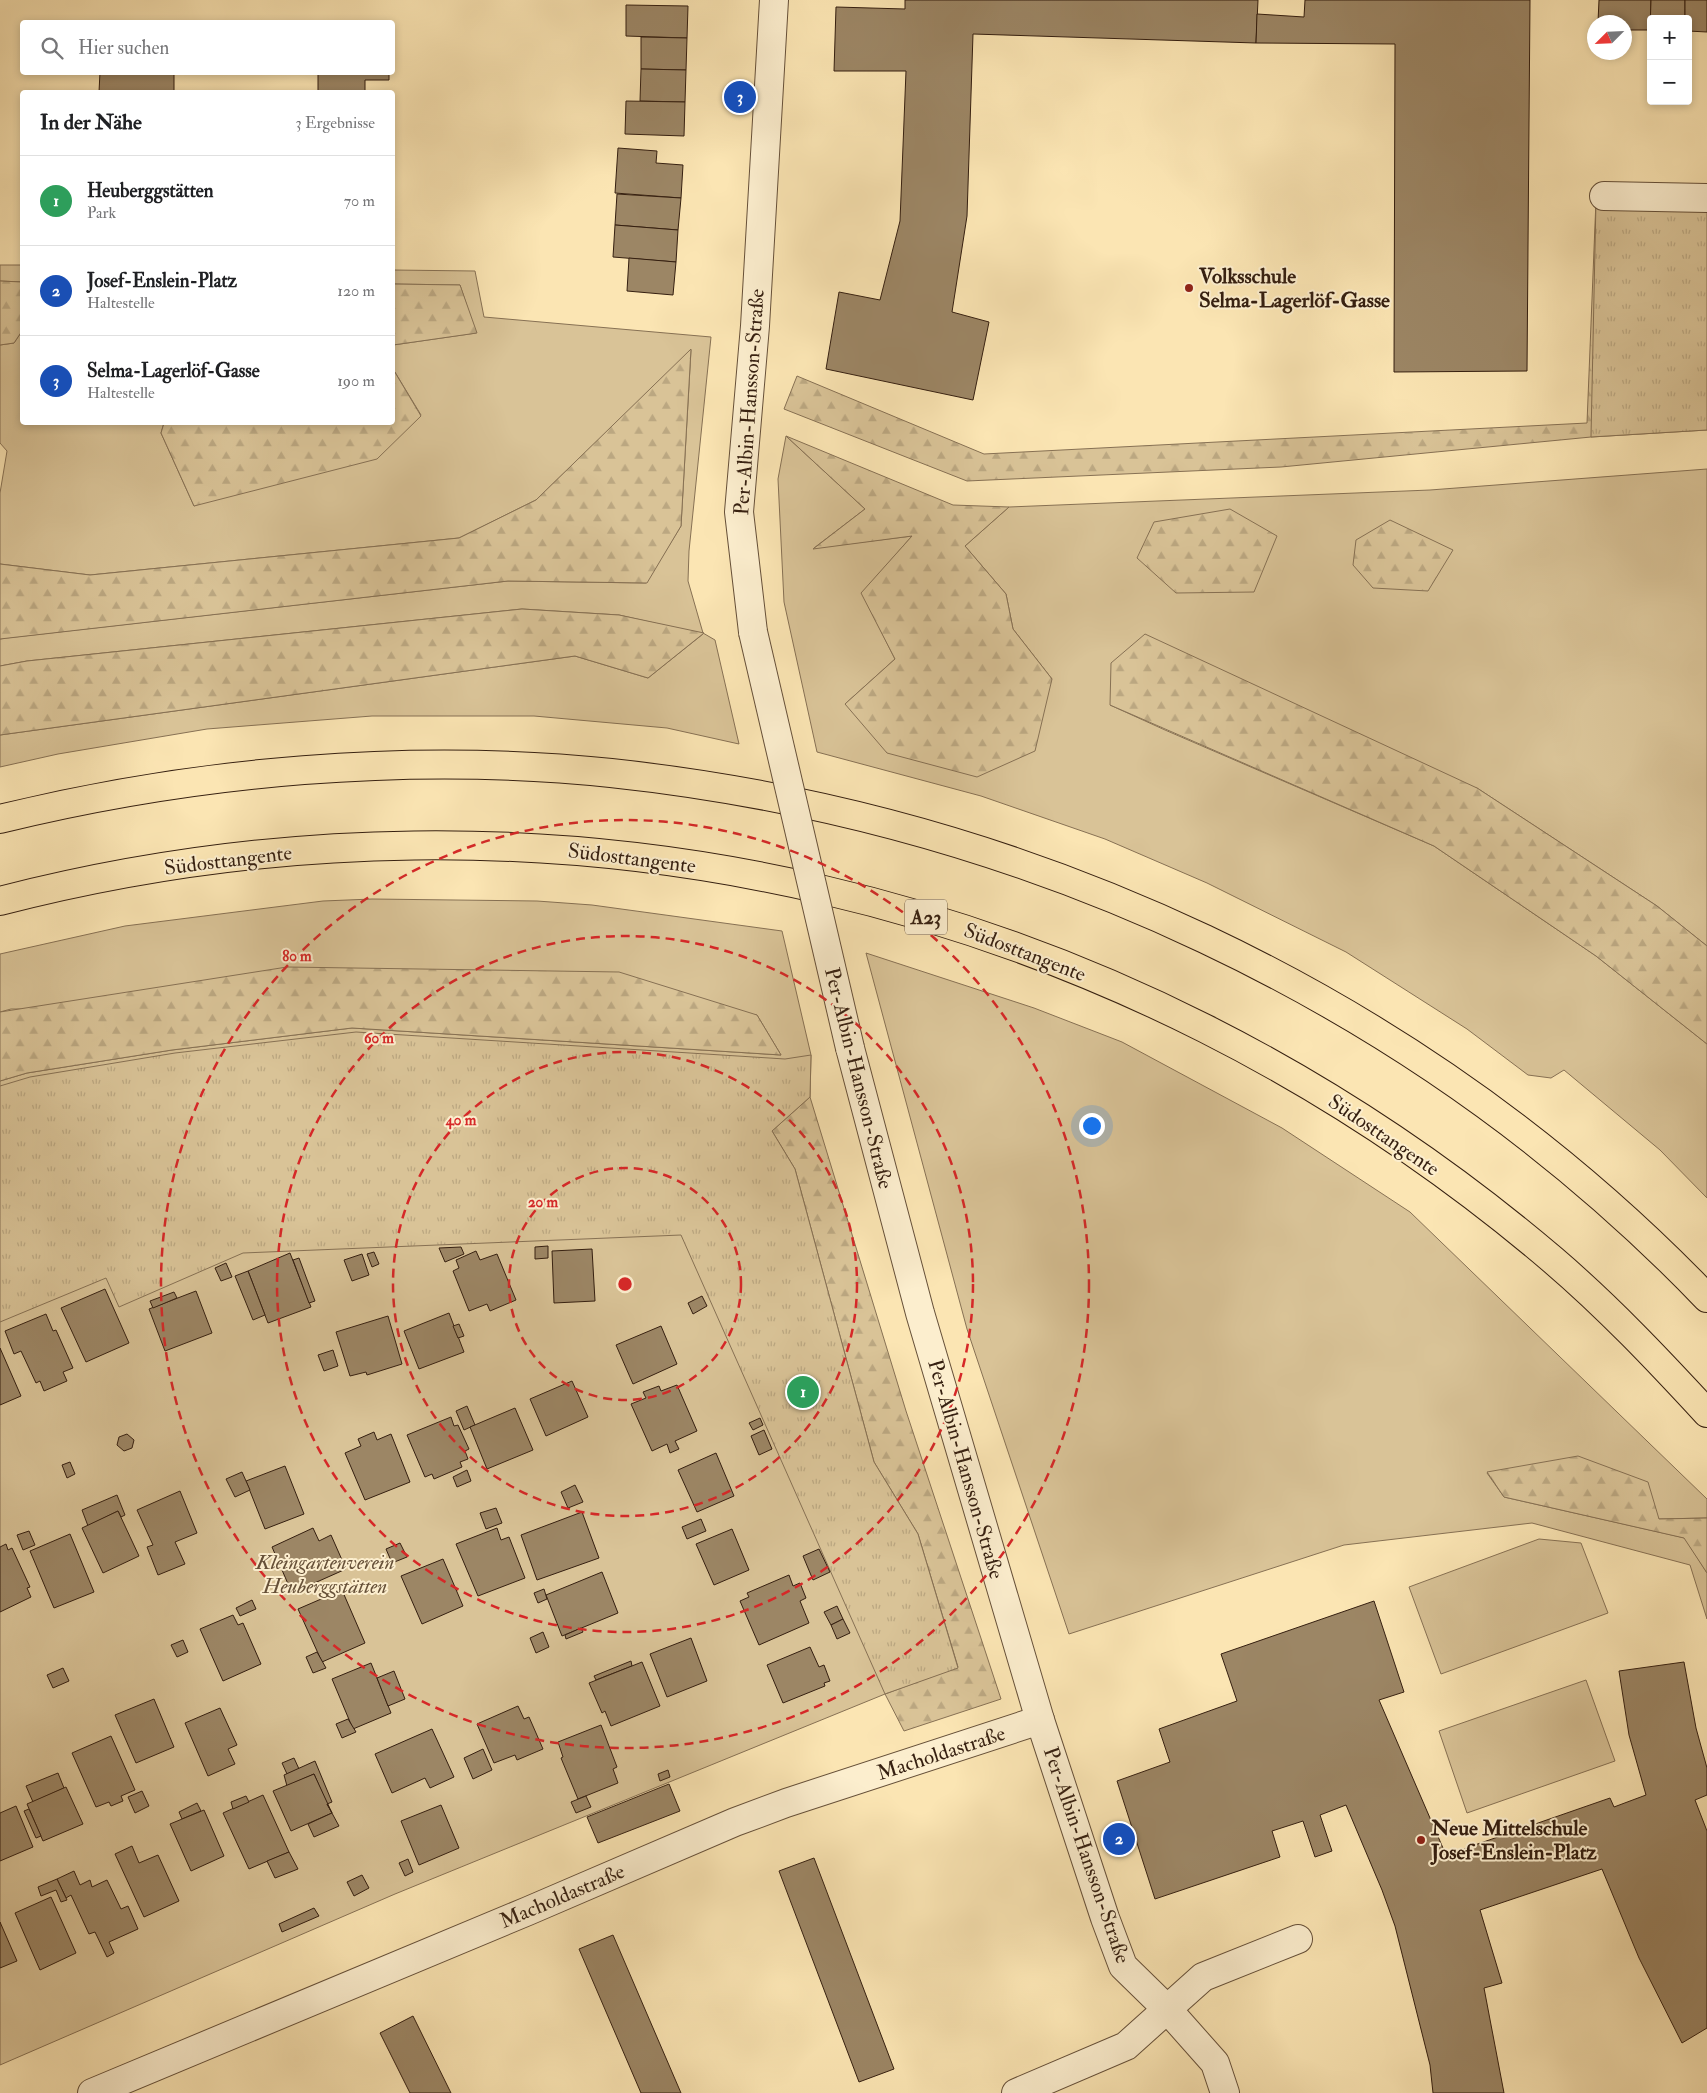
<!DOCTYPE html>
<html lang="de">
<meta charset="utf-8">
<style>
:root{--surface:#fff;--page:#f2f2f2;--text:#202124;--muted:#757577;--line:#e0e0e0;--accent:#111827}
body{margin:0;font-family:"IM FELL Double Pica",serif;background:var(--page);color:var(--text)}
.controls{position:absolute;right:15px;top:15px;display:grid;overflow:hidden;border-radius:5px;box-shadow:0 2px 8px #0003}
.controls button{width:45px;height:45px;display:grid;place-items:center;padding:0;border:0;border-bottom:1px solid var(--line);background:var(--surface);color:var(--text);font:25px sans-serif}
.compass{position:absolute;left:1587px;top:15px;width:45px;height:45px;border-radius:50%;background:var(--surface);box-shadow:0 2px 8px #0003;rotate:246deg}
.you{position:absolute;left:1091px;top:1125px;width:18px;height:18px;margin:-12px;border:4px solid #fff;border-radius:50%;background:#1a73e8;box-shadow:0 0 0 8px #1a73e833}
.badge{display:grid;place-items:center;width:32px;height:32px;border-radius:50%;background:var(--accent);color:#fff;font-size:16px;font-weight:700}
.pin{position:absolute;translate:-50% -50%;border:2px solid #fff;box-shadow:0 1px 5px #0006}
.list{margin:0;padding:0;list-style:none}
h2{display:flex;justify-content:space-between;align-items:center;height:65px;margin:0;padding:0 20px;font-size:21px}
h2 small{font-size:16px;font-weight:400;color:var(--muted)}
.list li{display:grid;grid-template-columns:32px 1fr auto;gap:15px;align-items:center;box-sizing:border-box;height:90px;padding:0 20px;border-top:1px solid var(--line)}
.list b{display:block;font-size:19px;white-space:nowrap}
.list p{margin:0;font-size:16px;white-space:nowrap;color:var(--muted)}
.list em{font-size:16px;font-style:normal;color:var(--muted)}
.icon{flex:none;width:28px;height:28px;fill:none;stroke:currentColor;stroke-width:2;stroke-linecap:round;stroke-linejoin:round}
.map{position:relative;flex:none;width:1707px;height:2093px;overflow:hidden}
.search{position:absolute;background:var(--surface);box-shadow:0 2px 8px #0003;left:20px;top:20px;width:375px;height:55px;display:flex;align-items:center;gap:12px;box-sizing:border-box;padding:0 18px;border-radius:5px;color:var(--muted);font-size:19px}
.panel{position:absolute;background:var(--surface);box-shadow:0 2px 8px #0003;left:20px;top:90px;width:375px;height:335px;border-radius:5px}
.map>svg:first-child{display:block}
</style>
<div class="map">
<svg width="1707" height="2093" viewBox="0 0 1707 2093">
<defs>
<pattern id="forest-firs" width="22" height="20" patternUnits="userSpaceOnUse" patternTransform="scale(1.25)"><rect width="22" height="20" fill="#d9c397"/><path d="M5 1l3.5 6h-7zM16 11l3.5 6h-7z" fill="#bba781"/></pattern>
<pattern id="park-tufts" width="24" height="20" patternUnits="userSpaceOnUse" patternTransform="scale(1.25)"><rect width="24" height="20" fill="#d9c397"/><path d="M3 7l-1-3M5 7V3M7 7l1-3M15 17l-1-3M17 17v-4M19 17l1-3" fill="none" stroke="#bba781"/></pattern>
</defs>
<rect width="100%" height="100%" fill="#fbe5b3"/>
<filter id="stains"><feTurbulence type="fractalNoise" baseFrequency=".004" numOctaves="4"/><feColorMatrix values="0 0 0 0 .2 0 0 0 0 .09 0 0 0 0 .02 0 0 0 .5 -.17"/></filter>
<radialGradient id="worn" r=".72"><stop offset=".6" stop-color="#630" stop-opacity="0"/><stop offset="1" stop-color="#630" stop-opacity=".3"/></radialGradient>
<g fill="#d9c397" stroke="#877154">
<polygon points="0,265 22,265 22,282 0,281"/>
<polygon points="393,270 475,271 484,317 711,337 689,551 688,581 703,633 715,640 739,744 667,728 534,716 372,716 207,729 58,754 0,767 0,735 575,656 648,678 703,634 619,615 522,609 27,661 0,666 0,639 6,638 508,581 646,583 681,526 691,350 536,500 459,538 90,575 0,564 0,493 7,451 0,443 0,345 14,343 22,331 22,422 164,423 161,433 194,506 421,415 393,369 393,345 476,333 460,285 393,284"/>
<polygon points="786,436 865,509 814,548 912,536 862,593 895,659 845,704 1052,679 1013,629 1006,594 965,546 1009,507 1430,490 1707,469 1707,946 1657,906 1477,788 1110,705 1165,730 1434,846 1596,956 1707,1044 1707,1198 1660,1150 1564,1070 1551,1078 1528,1075 1467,1029 1346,952 1207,883 1105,839 981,796 817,752 784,602 778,479"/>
<polygon points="372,899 537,901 592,905 782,931 811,1055 810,1097 772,1131 795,1169 918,1534 958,1668 885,1694 395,1894 0,2065 0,1081 27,1073 172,1050 352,1028 781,1055 757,1015 11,1009 0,1012 0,954 125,926 323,901"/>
<polygon points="866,953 1034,1008 1122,1042 1282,1128 1410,1212 1707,1499 1707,1518 1659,1519 1487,1473 1504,1497 1685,1538 1707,1573 1707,1619 1690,1565 1532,1523 1344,1545 1069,1634 967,1329"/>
<polygon points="1539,1539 1581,1543 1608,1613 1441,1674 1409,1587"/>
<polygon points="1586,1680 1615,1761 1467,1813 1439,1731"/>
</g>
<g fill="url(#forest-firs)" stroke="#877154">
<polygon points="1596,200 1707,430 1591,437 1281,467 967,481 784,409 797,376 984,454 1587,423"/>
<polygon points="0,281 22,282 22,331 14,343 0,345"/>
<polygon points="393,284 460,285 477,333 393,345"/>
<polygon points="691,349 681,526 647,583 508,581 0,639 0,564 90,575 459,538 536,500"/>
<polygon points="393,369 421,416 377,459 194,506 161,433 164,423 392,422"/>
<polygon points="786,436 953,505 1009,507 965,546 1006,594 1013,629 1052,679 1035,751 977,777 887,753 845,704 895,659 861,593 912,536 813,549 865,509"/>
<polygon points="1230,509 1277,536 1254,592 1176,593 1137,558 1154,522"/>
<polygon points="1390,520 1453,550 1428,591 1373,588 1353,565 1356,540"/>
<polygon points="522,609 619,615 704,633 648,678 575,656 0,735 0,666 27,661"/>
<polygon points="1145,634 1477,788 1657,906 1707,946 1707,1044 1596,956 1434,846 1110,705 1111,663"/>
<polygon points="287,967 619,972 757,1015 781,1055 352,1028 172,1050 27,1073 0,1081 0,1012"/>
<polygon points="810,1097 906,1411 1001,1699 904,1731 885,1694 958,1667 918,1534 874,1462 795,1169 772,1131"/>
<polygon points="1578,1456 1648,1482 1659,1519 1707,1518 1707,1573 1684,1538 1504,1497 1487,1472"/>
</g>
<g fill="url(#park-tufts)" stroke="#877154">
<polygon points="1596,200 1707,205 1707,430 1591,437"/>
<polygon points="356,1032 785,1059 811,1055 810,1097 772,1131 795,1169 874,1462 918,1534 958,1668 885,1694 681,1235 243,1253 119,1307 106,1278 0,1322 0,1086 30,1077 175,1053"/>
</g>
<g fill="#9c8665" stroke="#351f10">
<polygon points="905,0 1258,0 1256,43 973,34 967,216 952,312 989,322 973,400 826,369 839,292 880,300 900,221 906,71 834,71 836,7 905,9"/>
<polygon points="1305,0 1530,0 1527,371 1394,372 1395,44 1256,43 1257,14 1304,17"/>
<polygon points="1599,0 1651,0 1650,30 1624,30 1624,22 1598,22"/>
<polygon points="1651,0 1685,0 1685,19 1651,19 1650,30"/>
<polygon points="1685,0 1707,0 1707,32 1688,31 1688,19 1685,19"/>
<polygon points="626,5 688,6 687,38 626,36"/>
<polygon points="641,37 687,38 686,70 641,69"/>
<polygon points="641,69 686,70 685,102 640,101"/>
<polygon points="100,72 174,72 174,92 99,92"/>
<polygon points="318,72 389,72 389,80 365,80 365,92 318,92"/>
<polygon points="626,101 685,102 684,136 625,134"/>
<polygon points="618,148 657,151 656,163 683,165 681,198 615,193"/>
<polygon points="617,194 681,198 678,230 615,225"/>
<polygon points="615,225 678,230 676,262 613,257"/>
<polygon points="629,258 676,262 673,295 627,291"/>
<polygon points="548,1246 548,1258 535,1259 535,1247"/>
<polygon points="461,1247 464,1254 445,1262 439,1248"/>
<polygon points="592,1249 595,1301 554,1303 552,1251"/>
<polygon points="476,1251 480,1260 497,1254 516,1300 490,1311 487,1304 469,1311 453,1271 459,1268 456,1260"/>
<polygon points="374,1252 379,1264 372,1267 367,1254"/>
<polygon points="290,1253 311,1307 268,1323 248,1271"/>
<polygon points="362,1254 369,1275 352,1281 344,1260"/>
<polygon points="299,1258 315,1301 309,1303 293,1260"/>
<polygon points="226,1263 232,1277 221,1281 215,1268"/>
<polygon points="248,1271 265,1315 253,1320 235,1276"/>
<polygon points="105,1289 129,1343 86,1362 61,1308"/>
<polygon points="196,1291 212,1333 165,1351 149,1309"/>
<polygon points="174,1292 177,1298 153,1308 150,1301"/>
<polygon points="702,1296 707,1306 693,1314 688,1303"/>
<polygon points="449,1313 464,1352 419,1369 404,1331"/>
<polygon points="46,1314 53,1331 56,1330 73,1368 63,1372 67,1381 44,1391 40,1381 36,1383 21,1351 14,1354 5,1331"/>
<polygon points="388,1316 402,1364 367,1375 366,1372 350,1376 336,1332"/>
<polygon points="459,1324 464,1336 458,1338 453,1326"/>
<polygon points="661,1326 677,1364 633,1384 616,1345"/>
<polygon points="0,1348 21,1396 0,1405"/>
<polygon points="333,1350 338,1366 324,1371 318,1355"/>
<polygon points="572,1381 588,1417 546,1436 530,1399"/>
<polygon points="677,1385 697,1431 675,1441 679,1449 670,1453 667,1444 652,1451 631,1404 646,1398 643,1392 659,1386 661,1391"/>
<polygon points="467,1406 475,1425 464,1430 456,1411"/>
<polygon points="515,1408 533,1450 487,1469 470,1427"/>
<polygon points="451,1417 454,1426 458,1425 469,1449 465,1451 468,1459 460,1462 462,1467 434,1479 432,1474 425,1477 407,1435"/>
<polygon points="760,1418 763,1425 753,1430 749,1423"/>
<polygon points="764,1430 772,1449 759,1455 751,1436"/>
<polygon points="374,1432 377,1440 391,1434 410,1482 365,1500 345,1453 361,1446 358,1439"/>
<polygon points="127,1434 134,1440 132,1448 124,1451 117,1445 119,1437"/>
<polygon points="716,1453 734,1496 697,1512 678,1470"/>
<polygon points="70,1462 75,1474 67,1478 62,1465"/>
<polygon points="285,1466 304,1514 265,1529 246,1481"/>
<polygon points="467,1470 471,1481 457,1487 453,1477"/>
<polygon points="242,1472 250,1490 235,1497 226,1479"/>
<polygon points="575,1485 583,1502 568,1508 561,1492"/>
<polygon points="180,1491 197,1533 175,1542 185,1564 158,1575 147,1547 153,1545 137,1510"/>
<polygon points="117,1495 125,1515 121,1517 118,1511 88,1526 82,1510"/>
<polygon points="496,1508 502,1523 486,1529 480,1513"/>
<polygon points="118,1511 139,1556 103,1573 82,1528"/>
<polygon points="582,1512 599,1558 537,1580 521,1535"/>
<polygon points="701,1519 706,1531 687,1539 682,1527"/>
<polygon points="313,1528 319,1541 331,1535 346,1569 292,1593 272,1547"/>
<polygon points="497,1528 501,1540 509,1537 525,1578 478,1596 456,1544"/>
<polygon points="732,1529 749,1570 714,1585 696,1544"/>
<polygon points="29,1531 35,1545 23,1550 17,1535"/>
<polygon points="70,1534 94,1592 54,1608 30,1551"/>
<polygon points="400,1543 407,1557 392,1563 386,1549"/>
<polygon points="6,1544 8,1550 12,1548 30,1587 27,1588 31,1597 0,1612 0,1547"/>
<polygon points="819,1549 830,1572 813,1580 803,1556"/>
<polygon points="443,1559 463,1606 422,1624 401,1576"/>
<polygon points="602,1572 618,1613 562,1636 546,1595"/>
<polygon points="789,1575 793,1586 800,1583 806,1598 800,1601 809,1623 759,1645 740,1601 749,1597 747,1593"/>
<polygon points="544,1589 547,1599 538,1603 534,1593"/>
<polygon points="342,1590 365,1643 322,1662 298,1609"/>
<polygon points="252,1600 256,1609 240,1616 236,1608"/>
<polygon points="1374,1601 1404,1692 1379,1700 1446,1855 1610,1798 1614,1807 1646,1795 1629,1735 1619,1671 1684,1662 1696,1728 1707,1768 1707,1795 1695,1800 1707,1831 1707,2028 1682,2043 1639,1958 1602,1869 1480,1910 1502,1983 1484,1988 1504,2093 1433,2093 1430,2065 1395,1926 1382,1890 1346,1805 1320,1815 1332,1851 1315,1857 1303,1821 1272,1831 1280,1857 1155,1899 1117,1781 1170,1762 1159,1729 1237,1701 1221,1654"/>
<polygon points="837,1606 843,1619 831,1625 824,1612"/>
<polygon points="233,1615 238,1625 243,1623 261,1664 223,1681 200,1629"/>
<polygon points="843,1619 850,1633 837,1639 831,1625"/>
<polygon points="581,1628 583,1632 566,1639 565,1635"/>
<polygon points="543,1632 549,1647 536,1653 530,1638"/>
<polygon points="691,1638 707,1681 667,1697 650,1654"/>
<polygon points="183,1640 188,1652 177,1657 171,1645"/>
<polygon points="810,1647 819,1667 824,1665 830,1681 824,1683 825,1686 783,1703 767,1665"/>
<polygon points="317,1652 326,1668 313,1673 306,1657"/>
<polygon points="631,1661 632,1666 596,1680 594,1676"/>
<polygon points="642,1662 660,1706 611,1726 605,1711 602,1713 589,1683"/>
<polygon points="371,1663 391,1713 353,1729 332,1679"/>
<polygon points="63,1668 69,1681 53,1688 47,1675"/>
<polygon points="394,1671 405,1699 388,1706 377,1678"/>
<polygon points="154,1699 174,1747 136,1763 115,1715"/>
<polygon points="518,1706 524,1719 529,1717 543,1749 517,1760 515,1755 494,1763 477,1724"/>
<polygon points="220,1708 237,1745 228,1749 235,1764 208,1776 185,1723"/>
<polygon points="348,1719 356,1732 342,1738 336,1724"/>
<polygon points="601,1725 617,1767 613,1769 618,1783 578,1799 561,1758 563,1757 558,1742"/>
<polygon points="432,1729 454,1777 430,1788 425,1778 392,1793 375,1754"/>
<polygon points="111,1736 135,1790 121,1796 123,1801 111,1806 109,1802 96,1807 72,1753"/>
<polygon points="483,1749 492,1770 473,1779 464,1758"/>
<polygon points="294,1758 299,1769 287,1774 282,1763"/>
<polygon points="315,1761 332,1802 327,1804 314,1774 287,1786 284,1775"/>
<polygon points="668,1770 670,1777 660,1781 658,1774"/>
<polygon points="58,1773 64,1788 33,1802 26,1786"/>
<polygon points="314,1774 332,1813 291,1831 273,1791"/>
<polygon points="669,1784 680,1811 598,1843 587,1817"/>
<polygon points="66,1787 83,1824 43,1841 27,1804"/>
<polygon points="142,1791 149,1806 135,1813 128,1797"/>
<polygon points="263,1795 289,1852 249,1869 223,1813"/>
<polygon points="246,1796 249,1802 233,1809 231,1802"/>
<polygon points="586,1796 591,1807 576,1813 571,1802"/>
<polygon points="197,1803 201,1811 182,1819 179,1812"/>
<polygon points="327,1804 339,1826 314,1837 308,1824 332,1813"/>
<polygon points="441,1805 459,1848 419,1865 401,1821"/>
<polygon points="16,1806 33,1847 0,1861 0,1813"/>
<polygon points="29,1809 41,1836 36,1838 24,1811"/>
<polygon points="204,1810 224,1856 191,1871 170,1824"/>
<polygon points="132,1846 139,1863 158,1855 179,1901 144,1917 115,1854"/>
<polygon points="289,1852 298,1869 275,1878 267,1861"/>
<polygon points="814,1858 894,2069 859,2082 779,1871"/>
<polygon points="408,1859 413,1872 405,1876 399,1863"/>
<polygon points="74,1871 80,1885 90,1880 92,1887 107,1880 121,1909 128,1906 138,1929 109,1942 114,1953 107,1957 95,1932 89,1934 71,1895 66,1898 57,1879"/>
<polygon points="362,1875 369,1888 354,1896 347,1882"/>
<polygon points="57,1879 67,1900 61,1902 56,1890 41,1896 38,1887"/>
<polygon points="51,1897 76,1953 40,1970 15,1913"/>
<polygon points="314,1908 319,1916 282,1932 279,1924"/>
<polygon points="0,1922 17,1961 0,1968"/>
<polygon points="613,1935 681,2093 641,2093 579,1949"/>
<polygon points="413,2016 451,2093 410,2093 380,2033"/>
</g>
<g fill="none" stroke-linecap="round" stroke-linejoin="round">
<defs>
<g id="minor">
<polyline points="1604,196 1707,198"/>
<polyline points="753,632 739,512 755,326 774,0"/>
<polyline points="850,1048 920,1313 1040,1720 1105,1918 1123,1966 1168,2010 1215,2063 1225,2093"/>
<polyline points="92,2093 528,1911 735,1822 786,1803 1040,1720"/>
<polyline points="1016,2093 1126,2046 1203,1977 1298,1939"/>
</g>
<g id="highway">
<path d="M0,819C196,771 410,752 611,773C1023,817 1418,997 1707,1298"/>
<path d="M0,901C550,759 1121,892 1553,1260C1608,1307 1658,1360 1707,1413"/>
</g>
</defs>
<use href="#minor" stroke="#665039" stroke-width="30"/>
<use href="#highway" stroke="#351f10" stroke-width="30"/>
<use href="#minor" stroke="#fceece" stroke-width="28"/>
<use href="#highway" stroke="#fbe5b3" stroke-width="28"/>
<defs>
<polyline id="minor-bridge" points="753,632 850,1048"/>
</defs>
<use href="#minor-bridge" stroke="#665039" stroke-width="30" stroke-linecap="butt"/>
<use href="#minor-bridge" stroke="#fceece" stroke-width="28"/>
</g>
<g fill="none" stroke="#d62828" stroke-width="2.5" stroke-dasharray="9 6">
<circle cx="625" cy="1284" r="116"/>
<circle cx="625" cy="1284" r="232"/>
<circle cx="625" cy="1284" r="348"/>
<circle cx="625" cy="1284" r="464"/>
</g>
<g fill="#8f2418" stroke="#fceece" stroke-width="2">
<circle cx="1189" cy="288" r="5"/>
<circle cx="1421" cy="1840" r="5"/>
</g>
<g text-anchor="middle" stroke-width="4" stroke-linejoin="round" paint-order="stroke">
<rect fill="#fceece" stroke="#715d49" stroke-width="1" x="905" y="899.5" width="42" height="35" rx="4"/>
<g font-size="20" font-weight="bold" fill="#351f10">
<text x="926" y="924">A23</text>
</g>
<g font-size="21" font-weight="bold" fill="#351f10" stroke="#fceece" text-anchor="start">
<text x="1199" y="283">Volksschule<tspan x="1199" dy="24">Selma-Lagerlöf-Gasse</tspan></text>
<text x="1431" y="1835">Neue Mittelschule<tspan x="1431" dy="24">Josef-Enslein-Platz</tspan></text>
</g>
<g font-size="21" fill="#351f10" stroke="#fceece">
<text transform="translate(749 402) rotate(-86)" y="7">Per-Albin-Hansson-Straße</text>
<text transform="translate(632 858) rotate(7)" y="7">Südosttangente</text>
<text transform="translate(228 860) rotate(-7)" y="7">Südosttangente</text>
<text transform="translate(1025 952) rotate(21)" y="7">Südosttangente</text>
<text transform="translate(859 1078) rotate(76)" y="7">Per-Albin-Hansson-Straße</text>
<text transform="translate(1384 1135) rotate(34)" y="7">Südosttangente</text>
<text transform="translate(966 1469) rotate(74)" y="7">Per-Albin-Hansson-Straße</text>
<text transform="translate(941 1753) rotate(-18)" y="7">Macholdastraße</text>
<text transform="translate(1087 1855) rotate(71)" y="7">Per-Albin-Hansson-Straße</text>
<text transform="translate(562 1896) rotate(-23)" y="7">Macholdastraße</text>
</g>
<g font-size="21" font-style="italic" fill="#665038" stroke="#fceece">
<text x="325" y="1569">Kleingartenverein<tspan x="325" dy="24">Heuberggstätten</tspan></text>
</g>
</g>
<circle cx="625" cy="1284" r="8" fill="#d62828" stroke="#fceece" stroke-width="2.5"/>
<g font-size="15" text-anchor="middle" font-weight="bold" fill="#d62828" stroke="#fceece" stroke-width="4" stroke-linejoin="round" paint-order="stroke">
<text x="297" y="961">80 m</text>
<text x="379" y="1043">60 m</text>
<text x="461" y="1125">40 m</text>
<text x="543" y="1207">20 m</text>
</g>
<rect width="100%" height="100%" filter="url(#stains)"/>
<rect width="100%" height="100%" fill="url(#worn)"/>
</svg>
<div class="controls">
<button>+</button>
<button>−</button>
</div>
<svg class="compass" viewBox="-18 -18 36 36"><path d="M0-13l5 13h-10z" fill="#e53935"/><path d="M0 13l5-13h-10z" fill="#757577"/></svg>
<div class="you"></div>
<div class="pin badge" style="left:803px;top:1392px;background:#2e9e5b">1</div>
<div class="pin badge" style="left:1119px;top:1839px;background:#1a4fb4">2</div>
<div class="pin badge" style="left:740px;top:97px;background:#1a4fb4">3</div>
<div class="search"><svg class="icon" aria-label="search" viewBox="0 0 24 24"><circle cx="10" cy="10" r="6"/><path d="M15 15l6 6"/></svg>Hier suchen</div>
<section class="panel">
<h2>In der Nähe<small>3 Ergebnisse</small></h2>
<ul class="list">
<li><span class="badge" style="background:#2e9e5b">1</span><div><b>Heuberggstätten</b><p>Park</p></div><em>70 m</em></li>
<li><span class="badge" style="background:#1a4fb4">2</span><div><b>Josef-Enslein-Platz</b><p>Haltestelle</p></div><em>120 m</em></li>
<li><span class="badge" style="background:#1a4fb4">3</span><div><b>Selma-Lagerlöf-Gasse</b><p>Haltestelle</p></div><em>190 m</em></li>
</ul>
</section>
</div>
